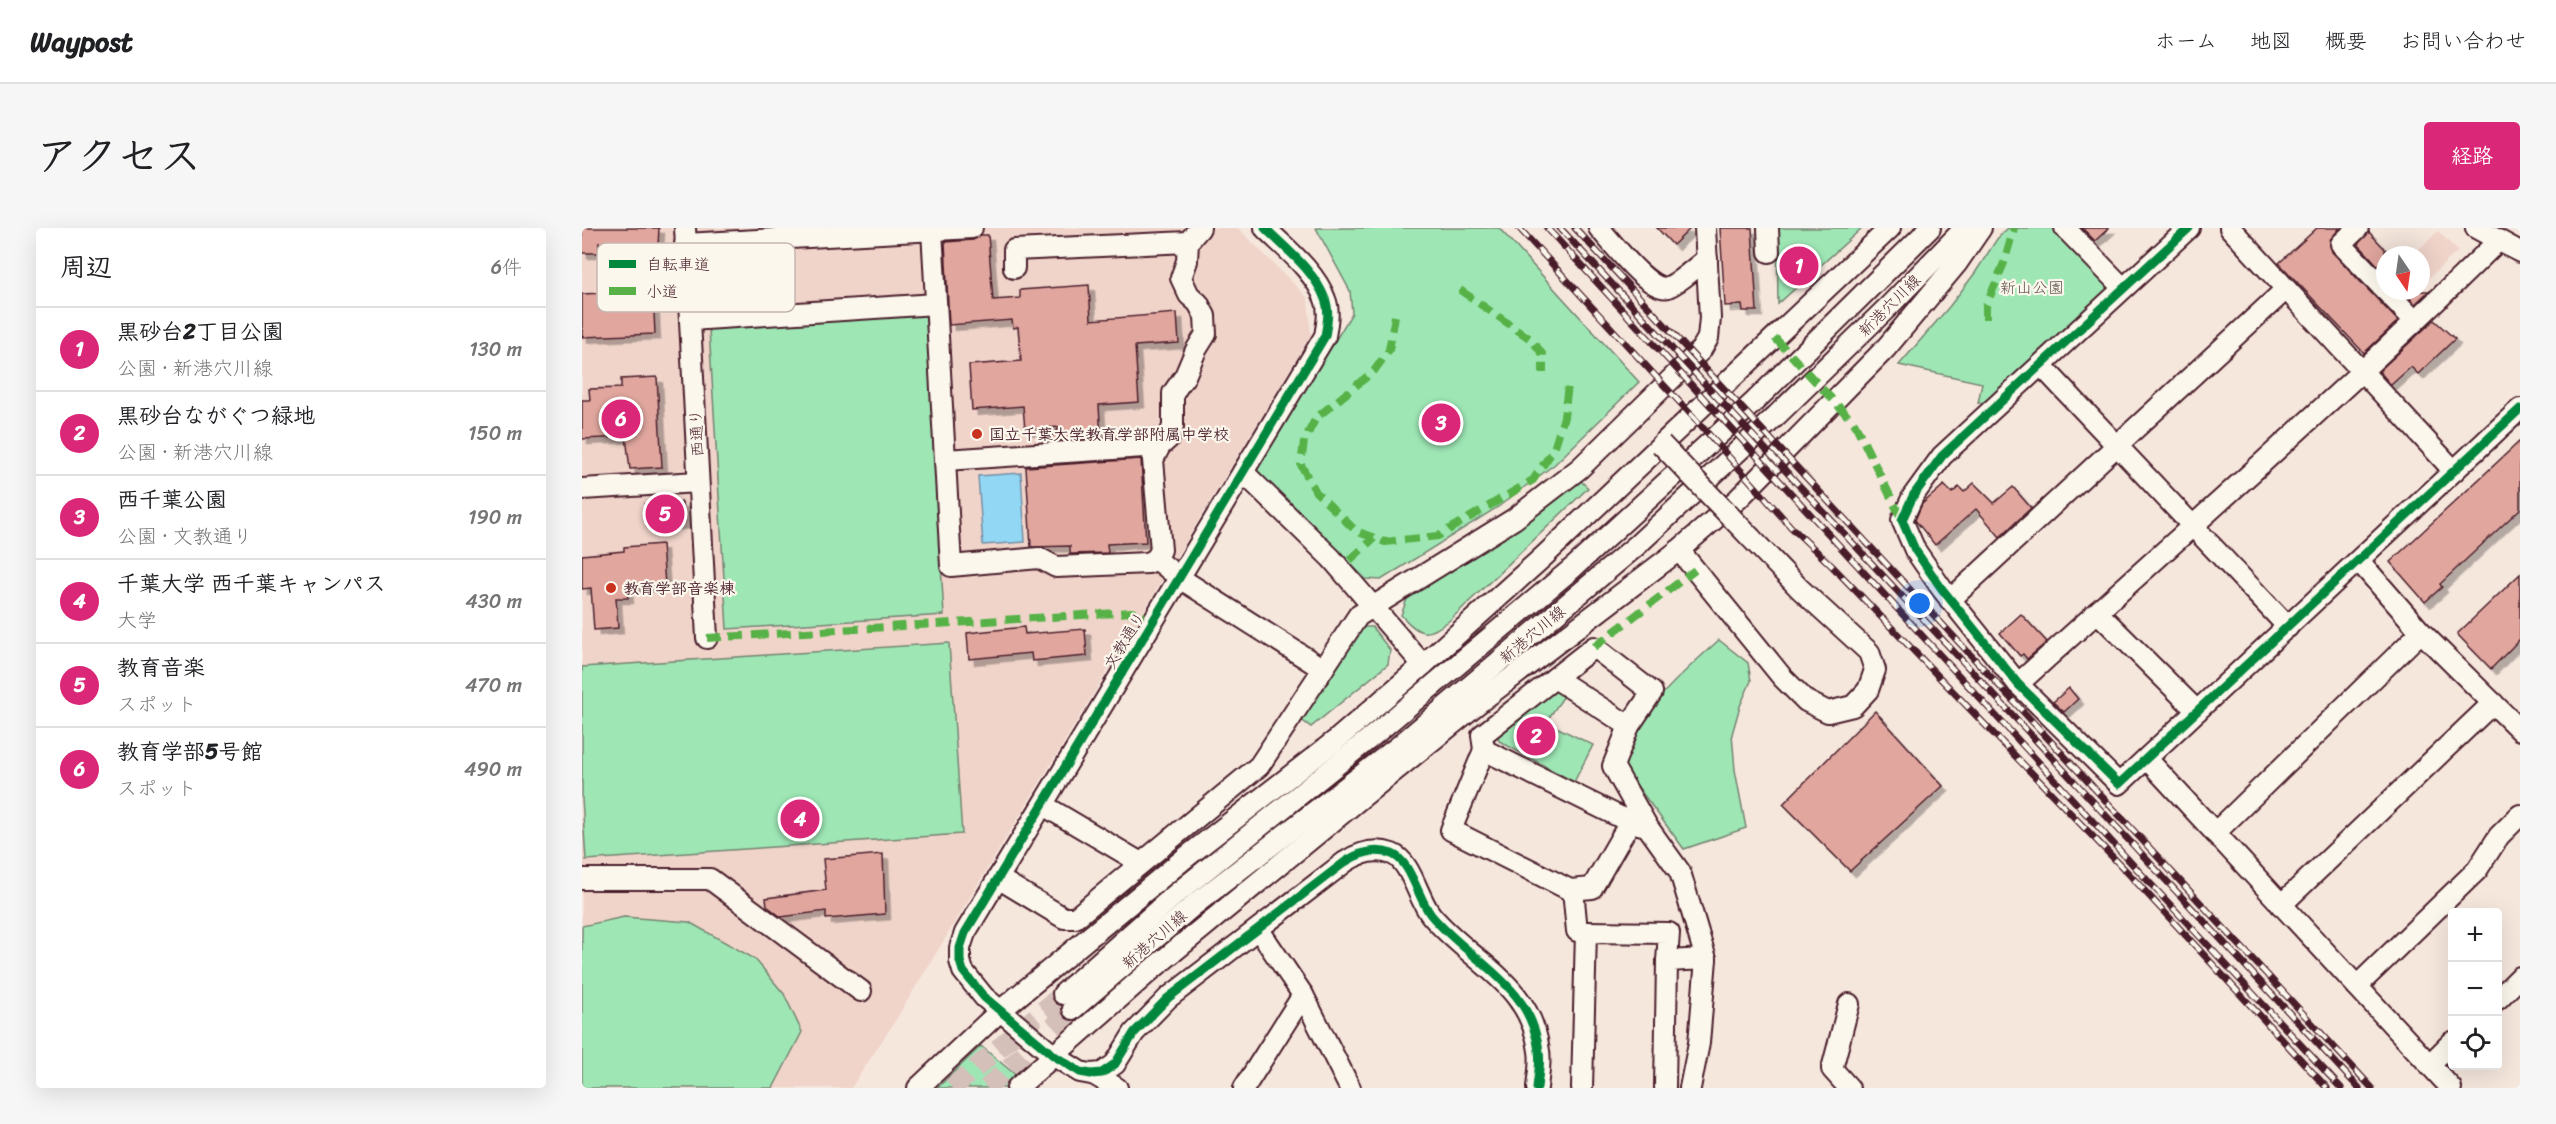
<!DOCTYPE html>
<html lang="ja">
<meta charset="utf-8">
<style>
:root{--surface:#fff;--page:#f6f6f6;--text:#202124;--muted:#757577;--line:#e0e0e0;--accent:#db2777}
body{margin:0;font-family:Sriracha,"Klee One",sans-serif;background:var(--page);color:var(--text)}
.controls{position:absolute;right:18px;bottom:18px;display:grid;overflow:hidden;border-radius:6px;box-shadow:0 6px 24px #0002}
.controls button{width:54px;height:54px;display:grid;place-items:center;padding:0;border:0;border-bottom:2px solid var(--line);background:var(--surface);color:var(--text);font:30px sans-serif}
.compass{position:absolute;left:1794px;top:18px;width:54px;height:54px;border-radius:50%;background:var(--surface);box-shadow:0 6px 24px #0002;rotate:167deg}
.you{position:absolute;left:1338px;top:376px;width:21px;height:21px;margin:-15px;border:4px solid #fff;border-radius:50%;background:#1a73e8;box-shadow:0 0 0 9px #1a73e833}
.badge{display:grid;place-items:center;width:39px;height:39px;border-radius:50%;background:var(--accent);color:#fff;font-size:20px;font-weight:700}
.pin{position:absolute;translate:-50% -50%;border:3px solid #fff;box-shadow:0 2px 6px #0006}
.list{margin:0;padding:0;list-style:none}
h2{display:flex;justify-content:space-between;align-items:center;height:78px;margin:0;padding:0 24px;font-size:26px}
h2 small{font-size:20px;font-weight:400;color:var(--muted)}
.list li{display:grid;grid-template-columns:39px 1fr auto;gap:18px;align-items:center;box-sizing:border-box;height:84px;padding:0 24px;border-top:2px solid var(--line)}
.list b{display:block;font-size:22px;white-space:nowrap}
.list p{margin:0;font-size:20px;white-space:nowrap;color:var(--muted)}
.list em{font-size:20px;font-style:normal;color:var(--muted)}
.icon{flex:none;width:33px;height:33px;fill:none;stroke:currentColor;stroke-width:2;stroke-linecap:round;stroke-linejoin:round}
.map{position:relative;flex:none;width:1938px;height:860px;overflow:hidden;border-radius:6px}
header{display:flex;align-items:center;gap:36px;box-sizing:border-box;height:84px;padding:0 30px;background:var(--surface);border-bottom:2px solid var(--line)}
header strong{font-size:28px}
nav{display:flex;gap:33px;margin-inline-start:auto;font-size:21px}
.intro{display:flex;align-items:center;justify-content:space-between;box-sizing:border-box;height:144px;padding:0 36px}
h1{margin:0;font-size:42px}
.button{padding:15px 27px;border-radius:6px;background:var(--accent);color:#fff;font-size:21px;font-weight:700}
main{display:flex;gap:36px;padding:0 36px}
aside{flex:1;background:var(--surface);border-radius:6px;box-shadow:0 6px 24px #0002}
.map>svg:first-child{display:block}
</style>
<header>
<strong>Waypost</strong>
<nav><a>ホーム</a><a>地図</a><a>概要</a><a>お問い合わせ</a></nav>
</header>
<div class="intro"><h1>アクセス</h1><a class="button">経路</a></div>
<main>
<aside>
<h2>周辺<small>6件</small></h2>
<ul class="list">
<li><span class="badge">1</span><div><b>黒砂台2丁目公園</b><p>公園 · 新港穴川線</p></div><em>130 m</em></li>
<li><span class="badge">2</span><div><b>黒砂台ながぐつ緑地</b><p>公園 · 新港穴川線</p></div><em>150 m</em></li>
<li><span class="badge">3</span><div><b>西千葉公園</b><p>公園 · 文教通り</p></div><em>190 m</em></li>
<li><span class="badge">4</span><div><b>千葉大学 西千葉キャンパス</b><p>大学</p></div><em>430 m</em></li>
<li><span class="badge">5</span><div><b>教育音楽</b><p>スポット</p></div><em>470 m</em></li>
<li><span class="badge">6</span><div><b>教育学部5号館</b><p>スポット</p></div><em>490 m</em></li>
</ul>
</aside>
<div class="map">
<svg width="1938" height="860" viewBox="0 0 1938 860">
<defs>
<filter id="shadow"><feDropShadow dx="5.5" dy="5.5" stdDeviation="0" flood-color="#0004"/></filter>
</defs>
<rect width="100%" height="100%" fill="#f6e7dd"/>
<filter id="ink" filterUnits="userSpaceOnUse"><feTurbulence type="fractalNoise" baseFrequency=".0167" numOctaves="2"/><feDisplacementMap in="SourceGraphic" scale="12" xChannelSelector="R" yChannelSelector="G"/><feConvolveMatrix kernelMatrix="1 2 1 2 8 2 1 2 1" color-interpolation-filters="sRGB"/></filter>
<g filter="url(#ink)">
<g fill="#f0d4ca">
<polygon points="0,0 656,0 726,70 729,107 310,798 269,860 0,860"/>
<polygon points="1856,3 1876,23 1846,51 1839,44 1839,27 1831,27"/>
</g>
<g fill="#9ee7b5" stroke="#748370" stroke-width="1.5">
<polygon points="734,0 917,0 1057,154 973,236 916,279 799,352 784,351 674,244 770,85 768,63"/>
<polygon points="1195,0 1280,0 1196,76"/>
<polygon points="1426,0 1473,0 1525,56 1523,66 1408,173 1396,175 1400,155 1317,137 1367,79 1393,45 1415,11"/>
<polygon points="344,87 362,387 145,401 127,101"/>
<path d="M995,249L1006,260L868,392C845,409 839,409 819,387L825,371L934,301Z"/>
<polygon points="772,399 790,399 808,422 806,436 729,499 714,488"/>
<path d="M1137,412L1166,435L1169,453L1158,478L1150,506L1153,542L1164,600L1102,621L1038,535C1055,484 1098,447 1137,412Z"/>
<polygon points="367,415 380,606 4,632 0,571 0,439"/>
<polygon points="970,461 979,461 984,465 964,494 1011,517 992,554 917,513 915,504"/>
<polygon points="42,689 107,694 173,731 202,766 220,804 191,860 0,860 0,698"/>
<polygon points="399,818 435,848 423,860 355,860"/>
</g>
<polygon fill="#92d8f4" stroke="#758ea4" stroke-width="1.5" points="439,245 443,314 401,317 396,248"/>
<g fill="#e1a79f" stroke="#4a1f2b" stroke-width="1.5" filter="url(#shadow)">
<polygon points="0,0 77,0 76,18 69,39 17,15 17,25 0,25"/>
<polygon points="1075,0 1109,0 1091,17"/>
<polygon points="1138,0 1170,0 1175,83 1161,83 1160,77 1143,78"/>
<polygon points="1500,0 1527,0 1513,13"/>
<polygon points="1735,0 1758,0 1748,12 1750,24 1816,93 1782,125 1697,35"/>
<polygon points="1787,4 1803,21 1803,45 1776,16"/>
<polygon points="399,7 406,7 411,72 438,70 438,62 507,57 509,92 595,85 597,115 553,118 557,174 517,177 519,210 466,213 478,199 443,202 441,178 390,182 387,137 439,133 436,99 431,100 430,92 367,97 363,14 391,12"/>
<polygon points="71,63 73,106 0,109 0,66"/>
<polygon points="1821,63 1847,63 1833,76"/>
<polygon points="1852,92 1873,111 1836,146 1829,139 1809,157 1797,143"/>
<polygon points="75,149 80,239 48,241 44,209 0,211 0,172 8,172 7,161 39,160 39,151"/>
<polygon points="1938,213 1938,281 1858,356 1860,359 1843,374 1808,334"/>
<polygon points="559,231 564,314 525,316 526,325 488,326 488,318 449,319 444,239"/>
<polygon points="1392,255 1412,275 1431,259 1449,280 1418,309 1394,281 1353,317 1333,292 1340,276 1362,257 1370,265 1377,259 1382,264"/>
<polygon points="100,274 102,295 65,299 63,276"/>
<polygon points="80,316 83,357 45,360 46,370 34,370 36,400 12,402 9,360 0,361 0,327 42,323 42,319"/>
<polygon points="1938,346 1938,411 1909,441 1875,406"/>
<polygon points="1439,386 1465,414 1445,431 1441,426 1438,428 1418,405"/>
<polygon points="442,399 443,406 503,401 505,428 450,433 449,425 387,431 385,405"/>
<polygon points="1487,460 1496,471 1482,484 1471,474"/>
<polygon points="1293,483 1361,558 1268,643 1201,576"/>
<polygon points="301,626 303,686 244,691 244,683 199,689 185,678 184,670 244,662 241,631"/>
</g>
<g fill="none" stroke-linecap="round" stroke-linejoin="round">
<g stroke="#d4bfb9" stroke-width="20" stroke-dasharray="20 10" stroke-linecap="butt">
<polyline points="370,860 481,766"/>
<polyline points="405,860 491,781"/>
</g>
<defs>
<g id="minor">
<polyline points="103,0 125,410"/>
<path d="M683,0C703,20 733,43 743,71C748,83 745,96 743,108L383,705L378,720V733L381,743L402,769L471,827L490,839L498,844L509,846L520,845L533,836L552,805L586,770L763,634C778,624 793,620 810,626C829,633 836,671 849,687C888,734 949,755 957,823C959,835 956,848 955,860"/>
<path d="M1017,0C1029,13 1068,65 1086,59C1099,54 1113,39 1125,31"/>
<polyline points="1186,0 1187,24"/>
<polyline points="1483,0 1541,60"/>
<polyline points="1607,0 1360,228 1331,268 1320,292 1333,322 1360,361 1436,456 1537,556 1938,181"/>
<polyline points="1648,0 1872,243"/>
<polyline points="1776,0 1759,16 1803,62"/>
<polyline points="1894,0 1938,24"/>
<polyline points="350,2 369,338 457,330 474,339 566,335 574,331 589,343"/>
<polyline points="103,16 390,0"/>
<polyline points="432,40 432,22 606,14 618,0"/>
<polyline points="1804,63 1833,93"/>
<polyline points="108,92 354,76"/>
<polyline points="1459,137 1706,399"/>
<polyline points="363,232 578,218"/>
<polyline points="661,244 749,330 841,437"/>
<polyline points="0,261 116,254"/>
<polyline points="1097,322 1200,449 1224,473 1246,484 1271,478 1286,462 1293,442 1287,424 1218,361 1169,310"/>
<polyline points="574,331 579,322 571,232 578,218 587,210 591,198 591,165 603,148 614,122 624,106 623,88 616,75 607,67 599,50 605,33 606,14"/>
<polyline points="1777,333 1839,404 1938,502"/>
<polyline points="596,349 741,441"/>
<polyline points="1368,372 1703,62"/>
<polyline points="1515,384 1615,483"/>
<polyline points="973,450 1047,498"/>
<path d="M1436,456C1597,309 1761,166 1916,13"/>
<polyline points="902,522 900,507 1012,419 1070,464 1047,498 1031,538 1065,598"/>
<polyline points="1565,531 1869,860"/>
<polyline points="461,577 559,635"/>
<polyline points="1048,594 1010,660 988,662 869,602 902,522 1048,594 1065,598 1098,644 1124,731 1117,815 1108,860"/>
<polyline points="1633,605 1839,404"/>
<polyline points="416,650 482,690 493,690 677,538 776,388 932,291 998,240 1119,122 1126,110 1128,90 1123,0"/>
<polyline points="0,651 128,651 279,763"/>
<polyline points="991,662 995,703 1004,704"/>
<polyline points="1699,677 1911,475"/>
<polyline points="677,702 721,767 768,860"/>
<polyline points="1775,758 1895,642 1917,608 1938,587"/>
<polyline points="481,766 594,666 793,506 992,339 1172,174 1348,0"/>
<polyline points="1916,771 1938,749"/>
<polyline points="491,781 612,677 817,518 1054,318 1195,187 1308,77 1382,1"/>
<polyline points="1848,836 1870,814"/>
<polyline points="511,846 535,860"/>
<polyline points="336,860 418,783 603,630 753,513 841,437 961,329 1308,0"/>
<polyline points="435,860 568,743 774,574 899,473 1097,322 1156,271 1304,120 1375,35 1399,0"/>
<polyline points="662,860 721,767"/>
<polyline points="1000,860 1004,704 1087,705 1085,733"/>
<polyline points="1083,860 1085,733 1124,731"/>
<polyline points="1267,860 1250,841 1267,776"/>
</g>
</defs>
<use href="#minor" stroke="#4a1f2b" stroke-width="24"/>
<use href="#minor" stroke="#fbf7ec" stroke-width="20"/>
<defs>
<g id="rail">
<polyline points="937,0 1114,192 1209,299 1250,338 1547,646 1745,860"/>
<polyline points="965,0 1553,639 1759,860"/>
<polyline points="978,0 1777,860"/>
<polyline points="993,0 1790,860"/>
</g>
</defs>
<use href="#rail" stroke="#4a1f2b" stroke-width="7"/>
<use href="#rail" stroke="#fbf7ec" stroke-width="4.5" stroke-dasharray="14" stroke-linecap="butt"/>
<defs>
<polyline id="minor-bridge" points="1079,216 1169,310"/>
</defs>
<use href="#minor-bridge" stroke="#4a1f2b" stroke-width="24" stroke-linecap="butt"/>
<use href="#minor-bridge" stroke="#fbf7ec" stroke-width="20"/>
<g stroke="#57b146" stroke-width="8" stroke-dasharray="15 8" stroke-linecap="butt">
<polyline points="878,62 950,112 961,127 961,145"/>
<polyline points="813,88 807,122 792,143 734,190 722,213 719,237 734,264 774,303 803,314 856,308 951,252 972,221 982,189 986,157"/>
<polyline points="1404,91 1404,78 1422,35 1432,0"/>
<polyline points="1193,110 1273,196 1320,292"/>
<polyline points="768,332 792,310"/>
<polyline points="125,410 550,384 562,388"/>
<polyline points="1012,419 1113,342"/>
</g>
<defs>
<g id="cycleway">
<path d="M683,0C703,20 733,43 743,71C748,83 745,96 743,108L383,705L378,720V733L381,743L402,769L471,827L490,839L498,844L509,846L520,845L533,836L552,805L586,770L763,634C778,624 793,620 810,626C829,633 836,671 849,687C888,734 949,755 957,823C959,835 956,848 955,860"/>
<polyline points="1607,0 1360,228 1331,268 1320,292 1333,322 1360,361 1436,456 1537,556 1938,181"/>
</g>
</defs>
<use href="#cycleway" stroke="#fbf7ec" stroke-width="13"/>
<use href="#cycleway" stroke="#00873e" stroke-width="9"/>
</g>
</g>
<g fill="#c8321e" stroke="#fbf7ec" stroke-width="2">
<circle cx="395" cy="206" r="6"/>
<circle cx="29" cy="360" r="6"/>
</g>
<g text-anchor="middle" stroke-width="4.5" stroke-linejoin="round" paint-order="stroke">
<g font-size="16" fill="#5f514e" stroke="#fbf7ec">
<text x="1450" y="65">新山公園</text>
</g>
<g font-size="16" fill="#4a1f2b" stroke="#fbf7ec">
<text transform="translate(1307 77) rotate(-45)" y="6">新港穴川線</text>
<text transform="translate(114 205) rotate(-93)" y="6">西通り</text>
<text transform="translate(950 406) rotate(-40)" y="6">新港穴川線</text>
<text transform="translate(542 412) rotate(-59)" y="6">文教通り</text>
<text transform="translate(572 711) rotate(-41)" y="6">新港穴川線</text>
</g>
<g font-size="16" font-weight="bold" fill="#4a1f2b" stroke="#fbf7ec" text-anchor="start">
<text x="407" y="212">国立千葉大学教育学部附属中学校</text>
<text x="41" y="366">教育学部音楽棟</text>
</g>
</g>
<rect x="15" y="15" width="198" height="69" rx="9" fill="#fbf7ec" stroke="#c6b6b2" stroke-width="1.5"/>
<rect x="27" y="32" width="27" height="8" fill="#00873e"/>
<rect x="27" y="59" width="27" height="8" fill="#57b146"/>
<g font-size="16" fill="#4a1f2b">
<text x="64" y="42">自転車道</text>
<text x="64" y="69">小道</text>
</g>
</svg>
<div class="controls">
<button>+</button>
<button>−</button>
<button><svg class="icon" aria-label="locate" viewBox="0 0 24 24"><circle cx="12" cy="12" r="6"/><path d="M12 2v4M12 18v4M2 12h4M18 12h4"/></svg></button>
</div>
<svg class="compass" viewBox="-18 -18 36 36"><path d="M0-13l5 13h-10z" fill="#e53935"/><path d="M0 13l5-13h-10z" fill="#757577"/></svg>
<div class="you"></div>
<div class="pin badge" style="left:1217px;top:38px">1</div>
<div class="pin badge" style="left:954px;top:508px">2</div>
<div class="pin badge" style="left:859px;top:195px">3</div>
<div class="pin badge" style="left:218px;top:591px">4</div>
<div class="pin badge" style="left:83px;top:286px">5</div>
<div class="pin badge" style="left:39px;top:191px">6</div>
</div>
</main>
